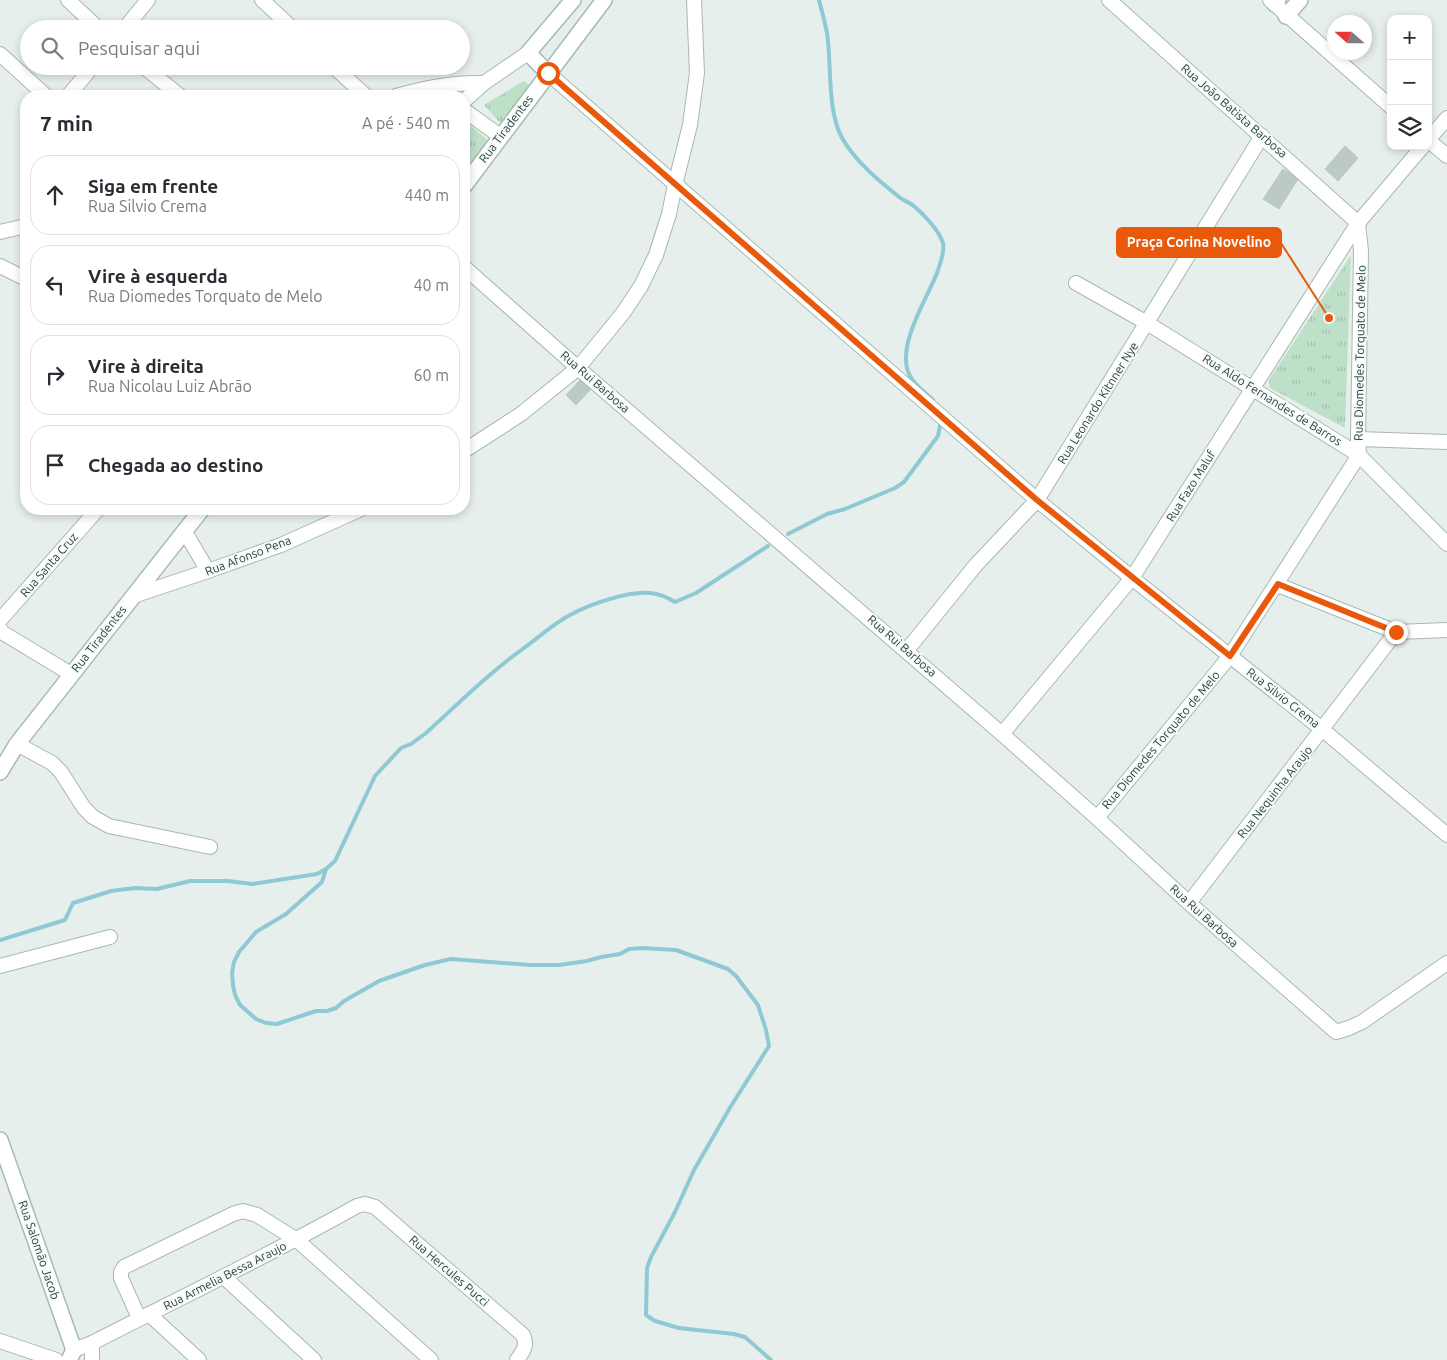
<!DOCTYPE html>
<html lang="pt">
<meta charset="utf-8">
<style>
:root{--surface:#fff;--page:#f2f2f3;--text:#2b2b33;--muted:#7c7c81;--line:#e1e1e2}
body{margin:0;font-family:Ubuntu,sans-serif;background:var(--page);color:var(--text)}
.controls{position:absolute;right:15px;top:15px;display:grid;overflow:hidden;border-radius:10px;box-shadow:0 2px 8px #0003}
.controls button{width:45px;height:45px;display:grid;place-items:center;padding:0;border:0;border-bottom:1px solid var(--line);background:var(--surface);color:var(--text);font:25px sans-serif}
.compass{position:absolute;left:1327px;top:15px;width:45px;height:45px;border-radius:50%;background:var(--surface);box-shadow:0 2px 8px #0003;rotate:291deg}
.stop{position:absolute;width:15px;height:15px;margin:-11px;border:4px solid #ea580c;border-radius:50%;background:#fff}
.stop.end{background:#ea580c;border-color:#fff;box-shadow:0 1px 5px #0008}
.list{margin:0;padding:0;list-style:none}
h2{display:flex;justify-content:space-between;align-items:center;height:65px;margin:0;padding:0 20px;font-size:21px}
h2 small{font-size:16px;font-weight:400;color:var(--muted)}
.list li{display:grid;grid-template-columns:32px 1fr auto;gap:15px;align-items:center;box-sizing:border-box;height:80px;margin:0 10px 10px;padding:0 10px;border:1px solid var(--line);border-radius:20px}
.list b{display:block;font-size:19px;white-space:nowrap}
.list p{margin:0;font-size:16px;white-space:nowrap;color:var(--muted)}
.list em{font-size:16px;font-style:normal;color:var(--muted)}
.icon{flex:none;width:28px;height:28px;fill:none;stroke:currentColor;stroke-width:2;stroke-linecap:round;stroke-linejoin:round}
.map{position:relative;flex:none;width:1447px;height:1360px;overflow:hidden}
.search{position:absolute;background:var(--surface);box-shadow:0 2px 8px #0003;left:20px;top:20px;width:450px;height:55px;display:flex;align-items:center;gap:12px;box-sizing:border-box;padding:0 18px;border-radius:28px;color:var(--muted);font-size:19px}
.panel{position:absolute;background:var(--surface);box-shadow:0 2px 8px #0003;left:20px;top:90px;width:450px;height:425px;border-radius:20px}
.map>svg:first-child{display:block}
</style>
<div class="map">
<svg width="1447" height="1360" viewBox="0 0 1447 1360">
<defs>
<pattern id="park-tufts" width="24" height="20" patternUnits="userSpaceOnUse" patternTransform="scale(1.25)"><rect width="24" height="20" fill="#bfe0c8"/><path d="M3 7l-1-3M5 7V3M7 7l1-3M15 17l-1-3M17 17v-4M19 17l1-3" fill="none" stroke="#a4c1ad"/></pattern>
</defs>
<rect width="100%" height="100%" fill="#e6efeb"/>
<g fill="url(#park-tufts)">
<polygon points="524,81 532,87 503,126 484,105"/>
<polygon points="464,120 491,143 464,180"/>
<polygon points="1351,255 1345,428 1270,388 1269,380"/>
</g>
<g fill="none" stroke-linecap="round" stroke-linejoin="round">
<g stroke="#8ec9d4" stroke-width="4">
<path d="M819,0C822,13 827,27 828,41C831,69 828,113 842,138C856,162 878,180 899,197C904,201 911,203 915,207C925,216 939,231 943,243C945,252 940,264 937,273C927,299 892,352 912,379C917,387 926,393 933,400"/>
<polyline points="788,534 827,514 845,509 895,488 904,482 938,436 941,421"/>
<path d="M768,546L696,593L675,602C667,597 660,594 650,593C628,591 590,604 570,615C553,624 539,637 524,648C489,673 458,704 426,733L411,744L401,748L375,776L335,861L326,869L322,882L286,914L256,932L239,952L234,962L232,973L233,985L235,995L240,1005L256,1019L266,1023L277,1024L316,1011H327L336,1008L344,1001L379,981L425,965L451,959L530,965H559L587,961L601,957L620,954L629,949L642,948L676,950L728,969L736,976L758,1005L766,1030L769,1046L731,1106L694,1170L675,1212L651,1257L647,1268L646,1315L655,1321L679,1328L734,1334L745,1337L771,1360"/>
<polyline points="0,940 65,920 73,903 111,891 135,888 157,889 190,881 228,881 252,884 317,874 326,869"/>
</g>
</g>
<g fill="#bbcac4" stroke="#b8c9c2">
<polygon points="1345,146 1358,158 1338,181 1325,169"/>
<polygon points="1283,169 1298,179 1279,209 1263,199"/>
<polygon points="581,379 591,389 576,405 566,395"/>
</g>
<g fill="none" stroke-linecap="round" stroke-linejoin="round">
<defs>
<g id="street">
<polyline points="68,0 99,29"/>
<polyline points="262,0 293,29"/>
<polyline points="1109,0 1358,223"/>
<polyline points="1270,0 1391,107"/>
<polyline points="124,29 148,0"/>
<polyline points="0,54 46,96"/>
<polyline points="143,66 180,96"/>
<polyline points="333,66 366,96"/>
<polyline points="548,73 1037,500 1132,578 1323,730 1447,835"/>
<polyline points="68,96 93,66"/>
<path d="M396,96C425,88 453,82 484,83"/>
<polyline points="464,101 484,83 528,53"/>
<polyline points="464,110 500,136"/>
<polyline points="1428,140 1447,118"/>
<polyline points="1428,140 1447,156"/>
<polyline points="0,232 26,226"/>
<polyline points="0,266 26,279"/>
<polyline points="464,267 578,368 1002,734 1097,818 1189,903 1336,1032 1349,1028 1362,1022 1447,963"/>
<polyline points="1076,283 1147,323 1359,455 1447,544"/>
<polyline points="1358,439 1447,442"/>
<polyline points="464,451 521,414 578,368 623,313 641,286 656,255 669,214 675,185 690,125 697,73 694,0"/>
<polyline points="185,532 208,571"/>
<polyline points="1278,585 1396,632 1447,630"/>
<polyline points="133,596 208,571 281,545 361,509"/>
<polyline points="0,620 98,509"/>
<polyline points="0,629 3,633 71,674"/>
<polyline points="907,650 975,566 1037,500 1262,136"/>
<polyline points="1002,734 1132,578 1358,223 1423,146"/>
<polyline points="17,744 52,763 61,772 84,808 93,817 109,826 210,847"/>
<polyline points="1097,818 1230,656 1359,455 1358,439 1361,251 1358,223"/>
<polyline points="1189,903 1396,632"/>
<polyline points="0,966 110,937"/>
<polyline points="224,1277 314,1360"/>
<polyline points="149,1314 199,1360"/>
<polyline points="139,1318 121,1278 121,1272 124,1267 233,1214 243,1211 257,1215 297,1240 431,1360"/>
<polyline points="0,1341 56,1360"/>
<polyline points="92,1343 92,1360"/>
<path d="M74,1350L92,1343C180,1298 270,1255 357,1206L365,1204L375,1207L523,1335C528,1346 523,1351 517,1360"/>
</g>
<g id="secondary">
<polyline points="1275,4 1278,0"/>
<polyline points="1286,16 1300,0"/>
<polyline points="548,73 528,53 573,0"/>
<polyline points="464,186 604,0"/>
<polyline points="0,772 17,744 202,509"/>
<polyline points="0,1140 74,1350 69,1360"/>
</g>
</defs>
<use href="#street" stroke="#a8b8b2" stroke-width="16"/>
<use href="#secondary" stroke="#a4bbb3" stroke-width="18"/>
<use href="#street" stroke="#fff" stroke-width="14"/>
<use href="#secondary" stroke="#fff" stroke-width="15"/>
</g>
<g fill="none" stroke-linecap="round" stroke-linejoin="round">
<polyline stroke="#ea580c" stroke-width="6" points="548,73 1037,500 1230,656 1278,584 1396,632"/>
</g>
<g text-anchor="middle" stroke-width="4" stroke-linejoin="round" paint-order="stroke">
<g font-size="12" fill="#24423a" stroke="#f7fbf9">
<text transform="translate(1234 111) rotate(41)" y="4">Rua João Batista Barbosa</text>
<text transform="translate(506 129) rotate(-53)" y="4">Rua Tiradentes</text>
<text transform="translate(1360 353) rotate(-89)" y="4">Rua Diomedes Torquato de Melo</text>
<text transform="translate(595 382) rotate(41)" y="4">Rua Rui Barbosa</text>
<text transform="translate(1272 400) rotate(32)" y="4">Rua Aldo Fernandes de Barros</text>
<text transform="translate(1098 403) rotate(-58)" y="4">Rua Leonardo Kitnner Nye</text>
<text transform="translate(1191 486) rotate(-58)" y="4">Rua Fazo Maluf</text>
<text transform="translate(248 556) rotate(-21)" y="4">Rua Afonso Pena</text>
<text transform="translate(49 565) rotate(-49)" y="4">Rua Santa Cruz</text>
<text transform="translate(99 639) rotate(-52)" y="4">Rua Tiradentes</text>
<text transform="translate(902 646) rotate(41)" y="4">Rua Rui Barbosa</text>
<text transform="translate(1283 698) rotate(38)" y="4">Rua Silvio Crema</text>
<text transform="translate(1161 740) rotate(-50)" y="4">Rua Diomedes Torquato de Melo</text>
<text transform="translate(1275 792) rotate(-52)" y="4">Rua Nequinha Araujo</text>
<text transform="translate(1204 916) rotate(42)" y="4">Rua Rui Barbosa</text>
<text transform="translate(39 1250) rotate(71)" y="4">Rua Salomão Jacob</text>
<text transform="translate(449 1271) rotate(41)" y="4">Rua Hercules Pucci</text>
<text transform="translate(225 1276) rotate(-27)" y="4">Rua Armelia Bessa Araujo</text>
</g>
</g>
<path fill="none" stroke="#e8590c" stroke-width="2" d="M1329 318L1281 243"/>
<circle fill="#e8590c" stroke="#f7fbf9" stroke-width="2" cx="1329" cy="318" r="5"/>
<rect fill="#e8590c" stroke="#e8590c" stroke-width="2" x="1117" y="228" width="164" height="29" rx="5"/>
<g font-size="14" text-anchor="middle" font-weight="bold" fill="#fff">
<text x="1199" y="247">Praça Corina Novelino</text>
</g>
</svg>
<div class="controls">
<button>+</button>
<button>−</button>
<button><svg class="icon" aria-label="layers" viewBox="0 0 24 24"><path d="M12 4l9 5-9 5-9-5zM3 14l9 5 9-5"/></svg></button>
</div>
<svg class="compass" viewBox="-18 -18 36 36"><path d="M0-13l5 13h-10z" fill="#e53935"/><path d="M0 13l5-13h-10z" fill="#7c7c81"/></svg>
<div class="stop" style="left:548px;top:73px"></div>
<div class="stop end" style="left:1396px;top:632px"></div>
<div class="search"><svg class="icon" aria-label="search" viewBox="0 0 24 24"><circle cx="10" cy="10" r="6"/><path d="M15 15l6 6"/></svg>Pesquisar aqui</div>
<section class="panel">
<h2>7 min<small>A pé · 540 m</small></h2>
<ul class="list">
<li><svg class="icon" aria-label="ahead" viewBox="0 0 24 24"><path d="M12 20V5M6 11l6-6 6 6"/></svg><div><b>Siga em frente</b><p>Rua Silvio Crema</p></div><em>440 m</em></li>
<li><svg class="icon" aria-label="left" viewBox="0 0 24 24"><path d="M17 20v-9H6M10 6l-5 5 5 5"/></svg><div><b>Vire à esquerda</b><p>Rua Diomedes Torquato de Melo</p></div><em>40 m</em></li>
<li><svg class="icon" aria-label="right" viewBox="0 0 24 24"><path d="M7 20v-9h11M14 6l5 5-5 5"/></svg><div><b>Vire à direita</b><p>Rua Nicolau Luiz Abrão</p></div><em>60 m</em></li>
<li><svg class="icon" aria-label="arrive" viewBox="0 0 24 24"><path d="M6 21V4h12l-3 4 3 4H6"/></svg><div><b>Chegada ao destino</b></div></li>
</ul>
</section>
</div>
